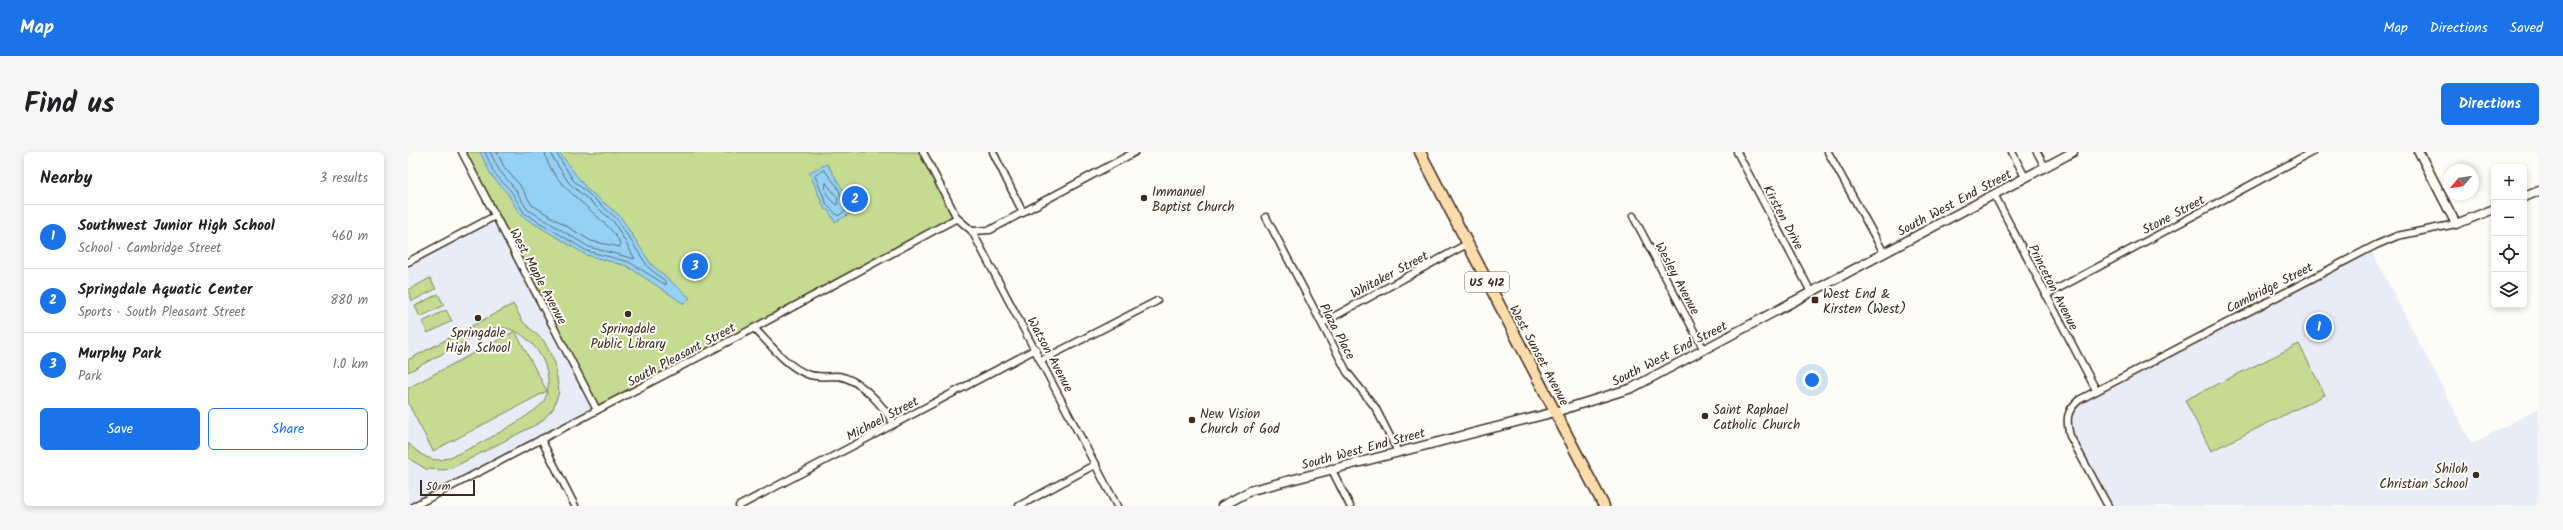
<!DOCTYPE html>
<meta charset="utf-8">
<style>
:root{--surface:#fff;--page:#f6f6f6;--text:#202124;--muted:#757577;--line:#e0e0e0;--accent:#1a73e8}
body{margin:0;font-family:Kalam,sans-serif;background:var(--page);color:var(--text)}
.controls{position:absolute;right:12px;top:12px;display:grid;overflow:hidden;border-radius:6px;box-shadow:0 2px 6px #0003}
.controls button{width:36px;height:36px;display:grid;place-items:center;padding:0;border:0;border-bottom:1px solid var(--line);background:var(--surface);color:var(--text);font:20px sans-serif}
.compass{position:absolute;left:2035px;top:12px;width:36px;height:36px;border-radius:50%;background:var(--surface);box-shadow:0 2px 6px #0003;rotate:241deg}
.scale{position:absolute;left:12px;bottom:10px;width:55px;box-sizing:border-box;padding-left:4px;border:2px solid #3b2a1e;border-top:0;font-size:11px;line-height:14px;white-space:nowrap;color:#3b2a1e;-webkit-text-stroke:3px #fdfcf7;paint-order:stroke}
.you{position:absolute;left:1404px;top:228px;width:14px;height:14px;margin:-10px;border:3px solid #fff;border-radius:50%;background:#1a73e8;box-shadow:0 0 0 6px #1a73e833}
.badge{display:grid;place-items:center;width:26px;height:26px;border-radius:50%;background:var(--accent);color:#fff;font-size:13px;font-weight:700}
.pin{position:absolute;translate:-50% -50%;border:2px solid #fff;box-shadow:0 1px 4px #0006}
.list{margin:0;padding:0;list-style:none}
h2{display:flex;justify-content:space-between;align-items:center;height:52px;margin:0;padding:0 16px;font-size:17px}
h2 small{font-size:13px;font-weight:400;color:var(--muted)}
.list li{display:grid;grid-template-columns:26px 1fr auto;gap:12px;align-items:center;box-sizing:border-box;height:64px;padding:0 16px;border-top:1px solid var(--line)}
.list b{display:block;font-size:15px;white-space:nowrap}
.list p{margin:0;font-size:13px;white-space:nowrap;color:var(--muted)}
.list em{font-size:13px;font-style:normal;color:var(--muted)}
.actions{display:flex;gap:8px;padding:12px 16px}
.actions a{flex:1;padding:9px 0;border:1px solid var(--accent);border-radius:6px;text-align:center;font-size:14px;color:var(--accent)}
.actions .main{background:var(--accent);color:#fff}
.icon{flex:none;width:22px;height:22px;fill:none;stroke:currentColor;stroke-width:2;stroke-linecap:round;stroke-linejoin:round}
.map{position:relative;flex:none;width:2131px;height:354px;overflow:hidden;border-radius:6px}
header{display:flex;align-items:center;gap:24px;box-sizing:border-box;height:56px;padding:0 20px;background:var(--accent);color:#fff}
header strong{font-size:19px}
nav{display:flex;gap:22px;margin-inline-start:auto;font-size:14px}
.intro{display:flex;align-items:center;justify-content:space-between;box-sizing:border-box;height:96px;padding:0 24px}
h1{margin:0;font-size:28px}
.button{padding:10px 18px;border-radius:6px;background:var(--accent);color:#fff;font-size:14px;font-weight:700}
main{display:flex;gap:24px;padding:0 24px}
aside{flex:1;background:var(--surface);border-radius:6px;box-shadow:0 2px 6px #0003}
.map>svg:first-child{display:block}
</style>
<header>
<strong>Map</strong>
<nav><a>Map</a><a>Directions</a><a>Saved</a></nav>
</header>
<div class="intro"><h1>Find us</h1><a class="button">Directions</a></div>
<main>
<aside>
<h2>Nearby<small>3 results</small></h2>
<ul class="list">
<li><span class="badge">1</span><div><b>Southwest Junior High School</b><p>School · Cambridge Street</p></div><em>460 m</em></li>
<li><span class="badge">2</span><div><b>Springdale Aquatic Center</b><p>Sports · South Pleasant Street</p></div><em>880 m</em></li>
<li><span class="badge">3</span><div><b>Murphy Park</b><p>Park</p></div><em>1.0 km</em></li>
</ul>
<div class="actions"><a class="main">Save</a><a>Share</a></div>
</aside>
<div class="map">
<svg width="2131" height="354" viewBox="0 0 2131 354">
<rect width="100%" height="100%" fill="#fdfcf7"/>
<filter id="ink" filterUnits="userSpaceOnUse"><feTurbulence type="fractalNoise" baseFrequency=".025" numOctaves="2"/><feDisplacementMap in="SourceGraphic" scale="8" xChannelSelector="R" yChannelSelector="G"/><feConvolveMatrix kernelMatrix="1 2 1 2 8 2 1 2 1" color-interpolation-filters="sRGB"/></filter>
<g filter="url(#ink)">
<g fill="#e8ecf7">
<polygon points="87,64 189,258 6,354 0,354 0,110"/>
<polygon points="1964,100 2064,292 2131,256 2131,354 1704,354 1666,284 1663,273 1666,258 1674,251"/>
</g>
<g fill="#c5db91" stroke="#808258">
<polygon points="54,0 515,0 549,66 189,258"/>
<polygon points="22,126 28,137 4,149 0,138"/>
<polygon points="30,142 36,153 12,165 7,154"/>
<path d="M105,152L115,170L136,189L147,211L151,240L145,257L133,270L44,316L36,318L18,317L0,306V291C9,300 19,308 31,308C46,308 129,262 136,249C153,216 115,164 79,178L0,220V208Z"/>
<polygon points="38,158 44,169 20,181 14,170"/>
<polygon points="107,179 139,239 25,299 0,251 0,236"/>
<polygon points="1891,192 1917,243 1803,299 1777,248"/>
</g>
<g fill="#94d1f5" stroke="#708e9f">
<polygon points="72,0 151,0 178,36 212,64 243,112 282,146 276,152 219,114 178,103 112,63 100,42 83,23"/>
<polygon points="419,12 441,47 439,48 445,60 427,70 420,58 417,58 401,20"/>
</g>
<g fill="none" stroke-linecap="round" stroke-linejoin="round">
<g stroke="#5f6d74" stroke-width="1">
<polyline points="77,0 86,21 103,39 116,61 179,99 221,110 258,133 258,130 240,115 209,67 165,28 148,0"/>
<polyline points="82,0 91,18 107,37 119,57 181,95 227,107 206,70 161,31 145,6 143,0"/>
<path d="M89,0L96,15L111,32L124,53L183,89L212,95C215,75 139,35 137,0"/>
<polygon points="416,18 429,34 439,58 430,64 419,53 407,24"/>
<path d="M418,31L430,46L429,53C422,50 415,39 418,31Z"/>
</g>
<defs>
<g id="minor">
<polyline points="54,0 189,258"/>
<polyline points="515,0 549,66 564,79 709,354"/>
<polyline points="585,0 615,61"/>
<polyline points="1329,0 1403,140"/>
<polyline points="1420,0 1476,101"/>
<polyline points="1604,0 1617,25"/>
<polyline points="1629,0 1637,15"/>
<polyline points="1586,42 1688,238"/>
<polyline points="1225,64 1296,198"/>
<polyline points="858,65 939,220 967,255 990,300"/>
<polyline points="564,79 582,78 727,0"/>
<polyline points="0,110 87,64"/>
<polyline points="1638,143 1904,0"/>
<polyline points="914,171 1059,92"/>
<path d="M346,176C362,192 378,214 399,222C409,226 419,224 429,224C452,226 475,254 486,272"/>
<polyline points="634,208 749,149"/>
<polyline points="133,287 167,354"/>
<polyline points="923,316 942,354"/>
<polyline points="6,354 346,176 549,66"/>
<polyline points="331,354 628,197"/>
<polyline points="611,354 688,312"/>
<path d="M1700,354L1662,284C1658,268 1658,259 1671,248L1968,93L1989,84L2048,72"/>
</g>
<g id="tertiary">
<polyline points="2011,0 2048,72 2086,57"/>
<polyline points="2116,45 2131,39"/>
<polyline points="814,354 844,338 1147,260 1224,236 1665,0"/>
</g>
<polyline id="trunk" points="1012,0 1196,354"/>
</defs>
<use href="#minor" stroke="#3b2a1e" stroke-width="9"/>
<use href="#tertiary" stroke="#3b2a1e" stroke-width="11"/>
<use href="#trunk" stroke="#3b2a1e" stroke-width="13"/>
<use href="#minor" stroke="#fdfcf7" stroke-width="6"/>
<use href="#tertiary" stroke="#fdfcf7" stroke-width="8"/>
<use href="#trunk" stroke="#fddcac" stroke-width="10"/>
</g>
</g>
<g fill="#3b2a1e" stroke="#fdfcf7" stroke-width="1.5">
<circle cx="736" cy="46" r="4"/>
<rect x="1403" y="144" width="8" height="8" rx="2"/>
<circle cx="220" cy="162" r="4"/>
<circle cx="70" cy="166" r="4"/>
<circle cx="1297" cy="264" r="4"/>
<circle cx="784" cy="268" r="4"/>
<circle cx="2068" cy="323" r="4"/>
</g>
<g text-anchor="middle" stroke-width="4" stroke-linejoin="round" paint-order="stroke">
<rect fill="#fdfcf7" stroke="#75695f" stroke-width="1" x="1057" y="120" width="44" height="20" rx="3"/>
<g font-size="12" font-weight="bold" fill="#3b2a1e">
<text x="1079" y="134">US 412</text>
</g>
<g font-size="13" fill="#3b2a1e" stroke="#fdfcf7" text-anchor="start">
<text x="744" y="44">Immanuel<tspan x="744" dy="15">Baptist Church</tspan></text>
<text x="1415" y="146">West End &amp;<tspan x="1415" dy="15">Kirsten (West)</tspan></text>
<text x="220" y="181" text-anchor="middle">Springdale<tspan x="220" dy="15">Public Library</tspan></text>
<text x="70" y="185" text-anchor="middle">Springdale<tspan x="70" dy="15">High School</tspan></text>
<text x="1305" y="262">Saint Raphael<tspan x="1305" dy="15">Catholic Church</tspan></text>
<text x="792" y="266">New Vision<tspan x="792" dy="15">Church of God</tspan></text>
<text x="2060" y="321" text-anchor="end">Shiloh<tspan x="2060" dy="15">Christian School</tspan></text>
</g>
<g font-size="13" fill="#3b2a1e" stroke="#fdfcf7">
<text transform="translate(1546 50) rotate(-28)" y="5">South West End Street</text>
<text transform="translate(1765 62) rotate(-28)" y="5">Stone Street</text>
<text transform="translate(1376 65) rotate(62)" y="5">Kirsten Drive</text>
<text transform="translate(981 122) rotate(-28)" y="5">Whitaker Street</text>
<text transform="translate(131 124) rotate(62)" y="5">West Maple Avenue</text>
<text transform="translate(1270 126) rotate(62)" y="5">Wesley Avenue</text>
<text transform="translate(1646 135) rotate(63)" y="5">Princeton Avenue</text>
<text transform="translate(1861 135) rotate(-27)" y="5">Cambridge Street</text>
<text transform="translate(930 179) rotate(62)" y="5">Plaza Place</text>
<text transform="translate(1261 201) rotate(-27)" y="5">South West End Street</text>
<text transform="translate(273 202) rotate(-28)" y="5">South Pleasant Street</text>
<text transform="translate(643 202) rotate(62)" y="5">Watson Avenue</text>
<text transform="translate(1132 203) rotate(62)" y="5">West Sunset Avenue</text>
<text transform="translate(474 266) rotate(-28)" y="5">Michael Street</text>
<text transform="translate(955 296) rotate(-15)" y="5">South West End Street</text>
</g>
</g>
</svg>
<div class="controls">
<button>+</button>
<button>−</button>
<button><svg class="icon" aria-label="locate" viewBox="0 0 24 24"><circle cx="12" cy="12" r="6"/><path d="M12 2v4M12 18v4M2 12h4M18 12h4"/></svg></button>
<button><svg class="icon" aria-label="layers" viewBox="0 0 24 24"><path d="M12 4l9 5-9 5-9-5zM3 14l9 5 9-5"/></svg></button>
</div>
<svg class="compass" viewBox="-18 -18 36 36"><path d="M0-13l5 13h-10z" fill="#e53935"/><path d="M0 13l5-13h-10z" fill="#757577"/></svg>
<div class="scale">50 m</div>
<div class="you"></div>
<div class="pin badge" style="left:1911px;top:175px">1</div>
<div class="pin badge" style="left:447px;top:47px">2</div>
<div class="pin badge" style="left:287px;top:114px">3</div>
</div>
</main>
